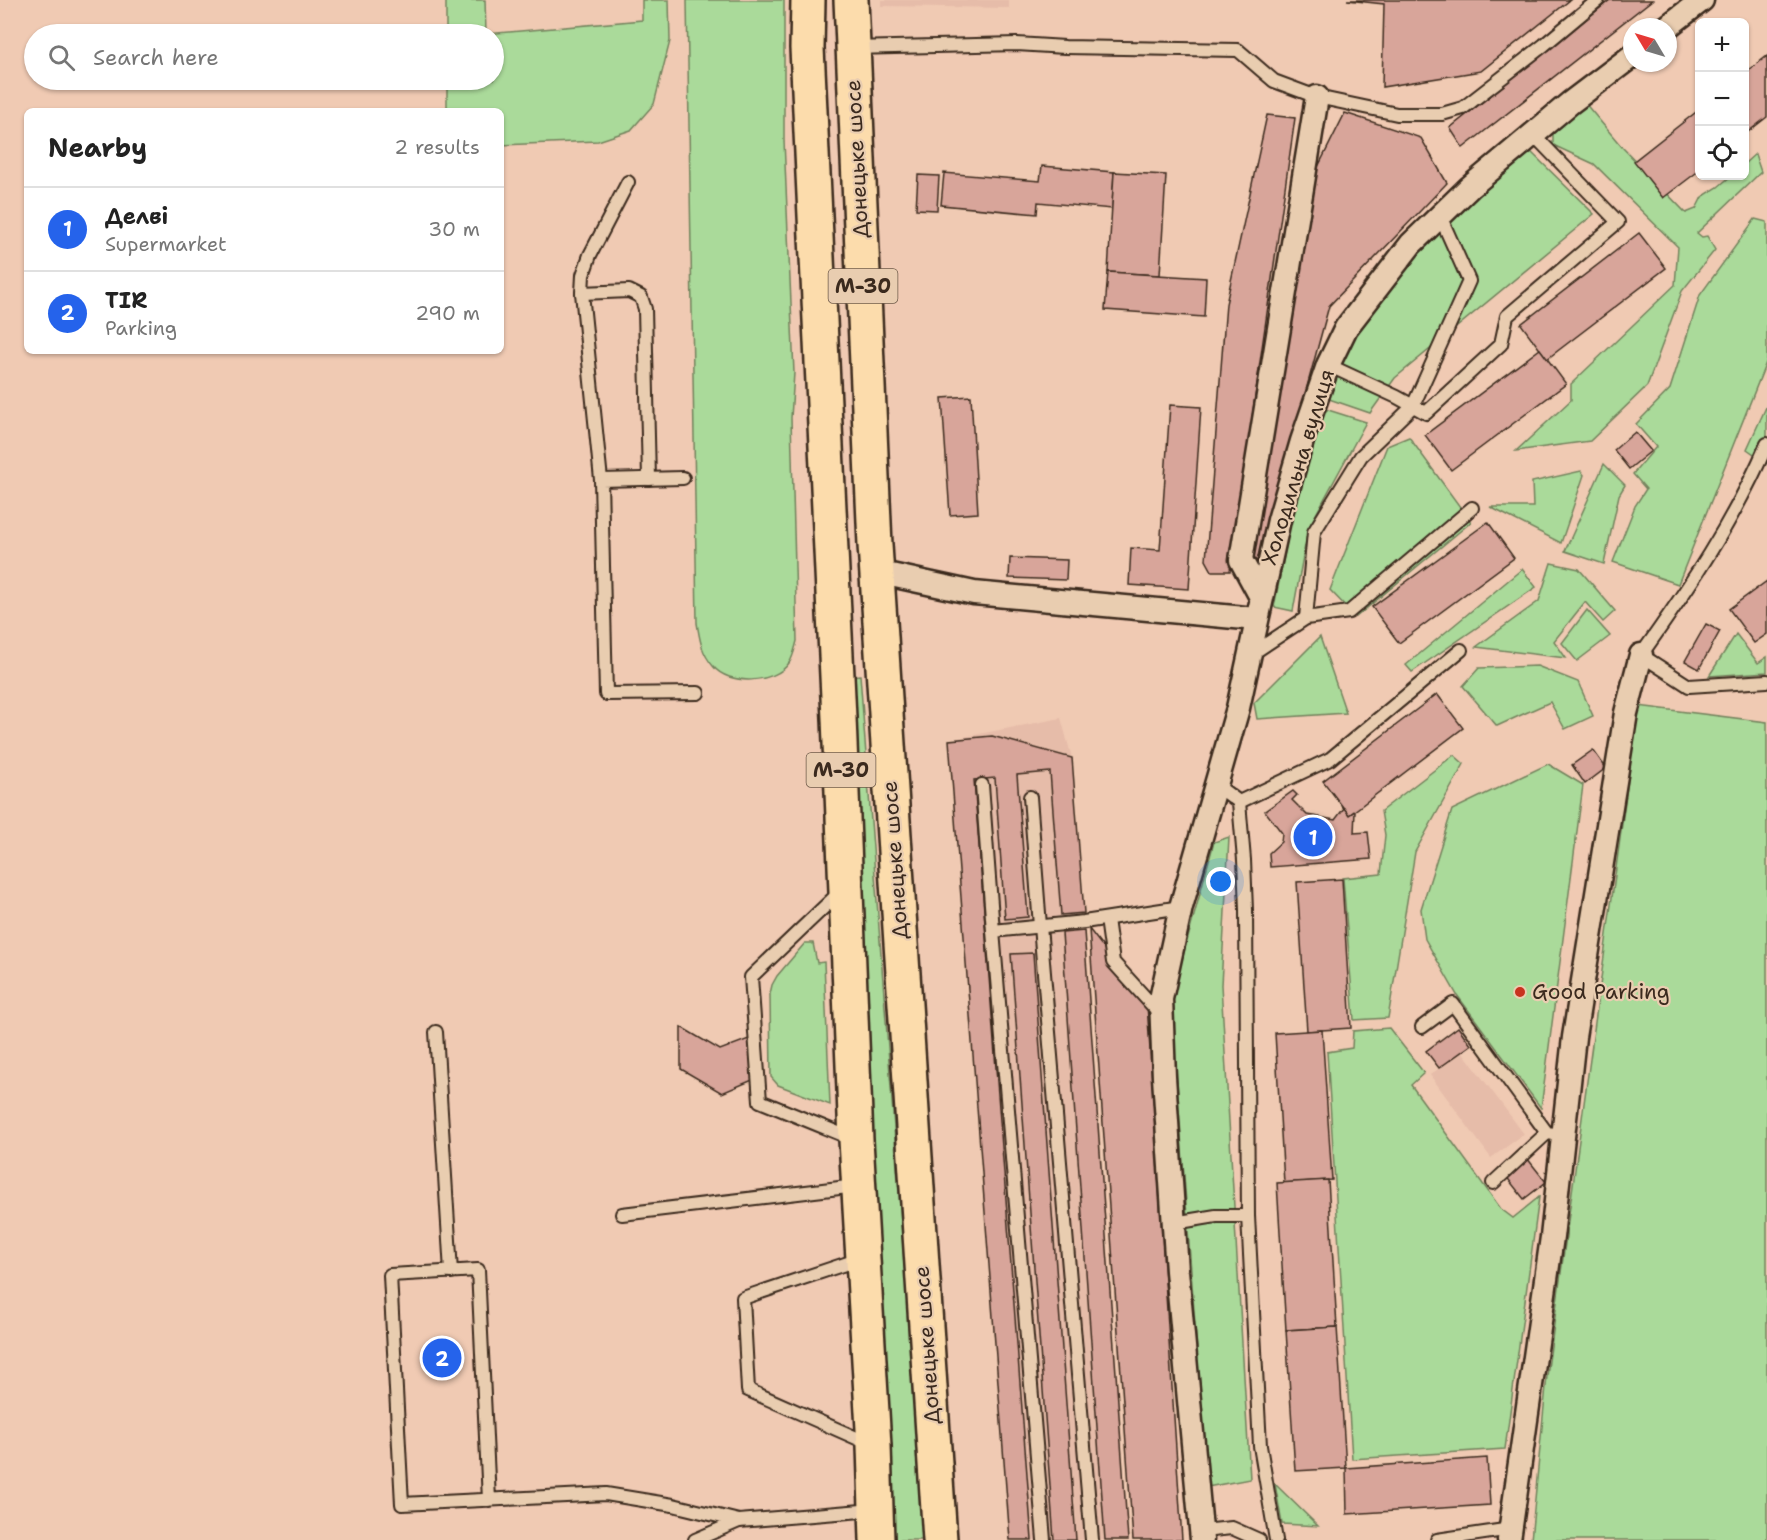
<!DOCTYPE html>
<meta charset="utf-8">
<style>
:root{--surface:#fff;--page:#f2f2f2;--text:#222;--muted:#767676;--line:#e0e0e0;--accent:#2563eb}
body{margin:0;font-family:"Shantell Sans",sans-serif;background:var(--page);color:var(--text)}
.controls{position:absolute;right:18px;top:18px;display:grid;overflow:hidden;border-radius:9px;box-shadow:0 2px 4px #0004}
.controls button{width:54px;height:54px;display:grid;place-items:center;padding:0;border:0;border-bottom:2px solid var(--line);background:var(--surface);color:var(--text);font:30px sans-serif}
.compass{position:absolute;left:1623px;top:18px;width:54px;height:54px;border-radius:50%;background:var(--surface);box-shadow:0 2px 4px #0004;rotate:308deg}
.you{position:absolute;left:1221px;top:882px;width:21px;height:21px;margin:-15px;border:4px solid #fff;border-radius:50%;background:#1a73e8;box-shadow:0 0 0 9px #1a73e833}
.badge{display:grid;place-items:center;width:39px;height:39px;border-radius:50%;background:var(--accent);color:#fff;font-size:20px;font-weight:700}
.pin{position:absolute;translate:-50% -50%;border:3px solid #fff;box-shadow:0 2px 6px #0006}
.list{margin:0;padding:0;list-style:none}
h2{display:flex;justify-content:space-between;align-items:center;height:78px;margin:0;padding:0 24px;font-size:26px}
h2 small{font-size:20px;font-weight:400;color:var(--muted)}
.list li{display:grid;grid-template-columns:39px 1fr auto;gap:18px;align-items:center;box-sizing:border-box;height:84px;padding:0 24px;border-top:2px solid var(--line)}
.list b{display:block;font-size:22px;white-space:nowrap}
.list p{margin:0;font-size:20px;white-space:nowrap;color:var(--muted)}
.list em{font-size:20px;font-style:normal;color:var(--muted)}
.icon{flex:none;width:33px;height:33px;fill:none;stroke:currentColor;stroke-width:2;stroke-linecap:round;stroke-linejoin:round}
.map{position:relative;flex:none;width:1767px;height:1540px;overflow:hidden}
.search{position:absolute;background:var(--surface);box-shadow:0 2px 4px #0004;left:24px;top:24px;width:480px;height:66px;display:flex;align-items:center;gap:15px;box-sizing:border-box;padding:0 21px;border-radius:33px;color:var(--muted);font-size:22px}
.panel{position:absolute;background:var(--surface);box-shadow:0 2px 4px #0004;left:24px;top:108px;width:480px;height:246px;border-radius:9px}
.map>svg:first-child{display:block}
</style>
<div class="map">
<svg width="1767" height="1540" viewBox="0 0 1767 1540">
<rect width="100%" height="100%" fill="#f0cab3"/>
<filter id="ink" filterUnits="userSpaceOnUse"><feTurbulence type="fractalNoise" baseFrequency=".0167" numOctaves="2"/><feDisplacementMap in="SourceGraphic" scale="12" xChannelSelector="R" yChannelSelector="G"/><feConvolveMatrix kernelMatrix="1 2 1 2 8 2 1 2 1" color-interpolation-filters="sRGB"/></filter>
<g filter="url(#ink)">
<g fill="#e6bca9">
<polygon points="881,0 1009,0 1009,8 881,6"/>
<polygon points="1061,718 1072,758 1128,1540 1010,1540 949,740"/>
<polygon points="1462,1051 1524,1134 1491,1158 1430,1075"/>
</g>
<g fill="#aada9a" stroke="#72825c" stroke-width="1.5">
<polygon points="446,0 485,0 486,34 642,20 642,0 669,0 670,41 654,104 631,130 598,141 501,145 501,111 447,111 447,80 494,80 494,34 446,34"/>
<path d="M687,0H784V140L794,373L791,418L797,641C795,648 793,658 789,663C775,684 728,686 713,666C701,652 700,640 697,623Z"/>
<polygon points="1584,102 1622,147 1686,213 1696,209 1702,197 1718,187 1731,176 1744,176 1745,163 1755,154 1761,172 1697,233 1702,237 1707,236 1715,250 1682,291 1647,386 1590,441 1516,451 1571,400 1571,384 1675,285 1678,247 1594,164 1553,145 1553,128"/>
<polygon points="1527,148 1594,214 1395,378 1370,413 1329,399 1338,359 1431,232"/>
<polygon points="1755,219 1767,222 1767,360 1678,584 1613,562 1635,506 1646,489 1633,474 1656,447 1636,424 1670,389 1700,295"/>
<polygon points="1767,405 1767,463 1747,449"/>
<polygon points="1325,409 1366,422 1308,529 1293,611 1274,607 1292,515"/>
<polygon points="1409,437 1471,522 1356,617 1330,590 1387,446"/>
<polygon points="1604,464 1625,485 1619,495 1604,564 1565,551"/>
<polygon points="1581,471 1584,475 1561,543 1490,507 1533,507 1532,482"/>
<polygon points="1551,563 1579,569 1615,611 1603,622 1585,602 1554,641 1566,658 1476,647 1539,601"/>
<polygon points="1522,569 1536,587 1412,672 1406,665"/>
<polygon points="1587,610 1610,636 1577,661 1562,643"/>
<polygon points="1736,634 1758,663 1767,657 1767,672 1709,676"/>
<polygon points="1320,637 1346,713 1257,719 1254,703"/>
<polygon points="1537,666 1578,682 1593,716 1565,729 1550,702 1497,726 1463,686 1479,668"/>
<polygon points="860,675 925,1540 888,1540 850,676"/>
<polygon points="1638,706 1767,722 1767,1540 1531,1540 1547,1376"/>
<polygon points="1454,755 1464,764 1415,852 1388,1018 1354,1020 1343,878 1381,874 1385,835 1381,811"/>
<polygon points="1548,764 1583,785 1541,1108 1457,995 1425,939 1421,909 1452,810"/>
<polygon points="1229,837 1221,985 1250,1479 1207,1487 1171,1000 1214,842"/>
<polygon points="805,943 813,943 817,963 824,962 830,1105 778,1085 771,1077 770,994 772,985 777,976"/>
<polygon points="1389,1028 1424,1073 1411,1085 1501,1209 1513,1218 1539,1197 1505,1449 1352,1459 1327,1052 1352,1048 1353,1031"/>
<polygon points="1275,1484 1318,1526 1282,1524"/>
</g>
<g fill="#d8a59a" stroke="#3b2a1e" stroke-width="1.5">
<polygon points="1347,0 1570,0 1481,71 1382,87 1384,4"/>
<polygon points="1610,0 1652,0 1463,148 1450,128"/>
<polygon points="1767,56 1767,117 1744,135 1744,74"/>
<polygon points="1700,109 1700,170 1663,198 1634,161"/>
<polygon points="1345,113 1421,138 1447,183 1329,306 1259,563 1249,555 1314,175"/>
<polygon points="1267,115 1295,118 1230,571 1212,571 1206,560 1226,304"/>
<polygon points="1042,166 1114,172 1112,209 1038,202 1037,214 941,205 944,173 1040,181"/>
<polygon points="1114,172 1166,175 1160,275 1108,272"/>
<polygon points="918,175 939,176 937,210 916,209"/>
<polygon points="1639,233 1666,268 1547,359 1521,324"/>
<polygon points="1108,272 1206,278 1204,317 1105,310"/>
<polygon points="1540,349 1566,384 1451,470 1425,435"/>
<polygon points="971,396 978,513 950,515 942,398"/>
<polygon points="1170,405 1201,407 1189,589 1129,585 1131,548 1160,550"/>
<polygon points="1635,432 1651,451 1629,469 1614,450"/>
<polygon points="1488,522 1514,558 1399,643 1372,607"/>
<polygon points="1010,558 1067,560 1066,580 1009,578"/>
<polygon points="1767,581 1767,634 1754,643 1729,609"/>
<polygon points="1706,624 1720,631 1699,669 1685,661"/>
<polygon points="1437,694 1463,728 1349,815 1323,781"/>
<polygon points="992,736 1072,758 1084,913 1061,915 1050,772 1017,775 1028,917 1005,919 995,778 974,780 1032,1540 1010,1540 949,740"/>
<polygon points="1593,750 1606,768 1585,784 1572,765"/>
<polygon points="1293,791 1297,795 1292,800 1307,815 1335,820 1344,808 1349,815 1355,811 1354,833 1368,832 1371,859 1270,867 1269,853 1281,842 1282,833 1265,811"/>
<polygon points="1342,879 1351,1028 1307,1031 1297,882"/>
<polygon points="1089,929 1147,1004 1182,1540 1133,1540"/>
<polygon points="1084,931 1128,1540 1105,1540 1062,933"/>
<polygon points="1033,953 1076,1540 1054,1540 1011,954"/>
<polygon points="681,1027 720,1050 754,1037 755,1079 722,1093 681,1069"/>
<polygon points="1458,1027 1471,1045 1439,1068 1426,1051"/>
<polygon points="1322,1030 1332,1180 1284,1183 1275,1033"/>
<polygon points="1527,1158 1546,1182 1524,1199 1505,1175"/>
<polygon points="1328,1180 1337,1327 1286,1330 1277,1183"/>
<polygon points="1337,1327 1346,1468 1295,1471 1286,1330"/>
<polygon points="1487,1458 1490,1505 1347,1514 1346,1468"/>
</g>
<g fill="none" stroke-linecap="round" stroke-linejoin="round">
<defs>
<g id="lane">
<polyline points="853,48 1017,44 1065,47 1238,50 1274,81 1317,97 1397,114 1442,114 1463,108 1544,45 1598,0"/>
<polyline points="582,293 629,291 641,297 645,309 649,479"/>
<polyline points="1328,365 1397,397 1426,413 1501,344 1507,316 1618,222 1533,134"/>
<path d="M1767,444C1735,519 1688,589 1641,655L1689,686L1767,681"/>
<polyline points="683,478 601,480 606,694 698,693"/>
<polyline points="601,480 582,293 583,275 590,255 628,182"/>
<polyline points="1306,618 1314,532 1361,456 1413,406 1469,281 1440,216"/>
<polyline points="1250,655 1306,618 1349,612 1472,508"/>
<polyline points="982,785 993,931 1044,1540"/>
<polyline points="1216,785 1239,802 1244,860 1246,910 1248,1216 1260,1446 1276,1540"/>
<polyline points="1030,797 1040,926 1092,1540"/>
<polyline points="1239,802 1330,759 1461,650"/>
<polyline points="841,891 751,977 760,1101 853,1139"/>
<polyline points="1107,919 1113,962 1161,1015"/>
<polyline points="993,931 1084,922 1181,907"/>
<polyline points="1422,1027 1453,1004 1547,1133 1563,1135"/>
<polyline points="436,1032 451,1272"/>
<polyline points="1493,1183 1547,1133"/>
<polyline points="622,1214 856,1186"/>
<polyline points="1174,1223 1216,1216 1248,1216"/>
<polyline points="863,1258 743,1298 748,1390 870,1444"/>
<polyline points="489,1500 478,1270 390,1275 402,1504 606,1494 673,1505 739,1521 874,1510"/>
<polyline points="1202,1531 1232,1528 1259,1540"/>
<polyline points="695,1540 739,1521"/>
<polyline points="1437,1540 1511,1529"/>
</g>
<g id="street">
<polyline points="1667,27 1702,0"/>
<polyline points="877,572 974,593 1256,619"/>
<polyline points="1261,597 1241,560 1317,97"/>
<polyline points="1202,1540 1177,1271 1164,1077 1161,999 1181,907 1238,708 1279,520 1302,441 1328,365 1346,328 1411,244 1470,187 1570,103 1632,56"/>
<polyline points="1509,1540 1552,1237 1574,1037 1626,713 1641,655"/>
</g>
<g id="highway">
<polyline points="808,0 807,48 839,718 856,1140 874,1446 877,1540"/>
<polyline points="851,0 875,545 940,1540"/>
</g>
</defs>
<use href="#lane" stroke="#3b2a1e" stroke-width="16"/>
<use href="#street" stroke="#3b2a1e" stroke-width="27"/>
<use href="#highway" stroke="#3b2a1e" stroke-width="38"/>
<use href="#lane" stroke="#e9cdb0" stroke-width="12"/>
<use href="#street" stroke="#e9cdb0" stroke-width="22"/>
<use href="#highway" stroke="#fcdcac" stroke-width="33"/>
</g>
</g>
<circle fill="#c8321e" stroke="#e9cdb0" stroke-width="2" cx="1520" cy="992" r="6"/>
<g text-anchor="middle" stroke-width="4.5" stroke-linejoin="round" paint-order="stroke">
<g fill="#e9cdb0" stroke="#6f5b4a" stroke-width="1.5">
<rect x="828.5" y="269" width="69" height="34" rx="4.5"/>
<rect x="806.5" y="753" width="69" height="34" rx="4.5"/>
</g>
<g font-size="20" font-weight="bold" fill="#3b2a1e">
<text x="863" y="293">М-30</text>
<text x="841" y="777">М-30</text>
</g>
<g font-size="21" fill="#3b2a1e" stroke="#e9cdb0">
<text transform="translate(857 159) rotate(-93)" y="7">Донецьке шосе</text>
<text transform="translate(1298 467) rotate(-73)" y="7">Холодильна вулиця</text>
<text transform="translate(895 860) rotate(-94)" y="7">Донецьке шосе</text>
<text transform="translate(927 1345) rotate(-94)" y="7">Донецьке шосе</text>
</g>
<g font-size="21" fill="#3b2a1e" stroke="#e9cdb0" text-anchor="start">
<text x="1532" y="999">Good Parking</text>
</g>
</g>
</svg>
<div class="controls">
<button>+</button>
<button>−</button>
<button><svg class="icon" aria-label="locate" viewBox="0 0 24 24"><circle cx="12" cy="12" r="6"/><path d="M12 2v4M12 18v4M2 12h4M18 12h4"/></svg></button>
</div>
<svg class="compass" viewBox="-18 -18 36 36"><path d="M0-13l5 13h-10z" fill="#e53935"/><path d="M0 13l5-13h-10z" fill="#767676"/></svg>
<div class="you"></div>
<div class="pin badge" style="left:1313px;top:837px">1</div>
<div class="pin badge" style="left:442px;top:1358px">2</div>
<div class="search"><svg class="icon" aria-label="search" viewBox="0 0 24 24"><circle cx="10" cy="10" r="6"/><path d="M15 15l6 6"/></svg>Search here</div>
<section class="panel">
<h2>Nearby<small>2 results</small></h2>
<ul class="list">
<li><span class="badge">1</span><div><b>Делві</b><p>Supermarket</p></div><em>30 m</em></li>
<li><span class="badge">2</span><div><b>TIR</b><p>Parking</p></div><em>290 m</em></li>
</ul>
</section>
</div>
